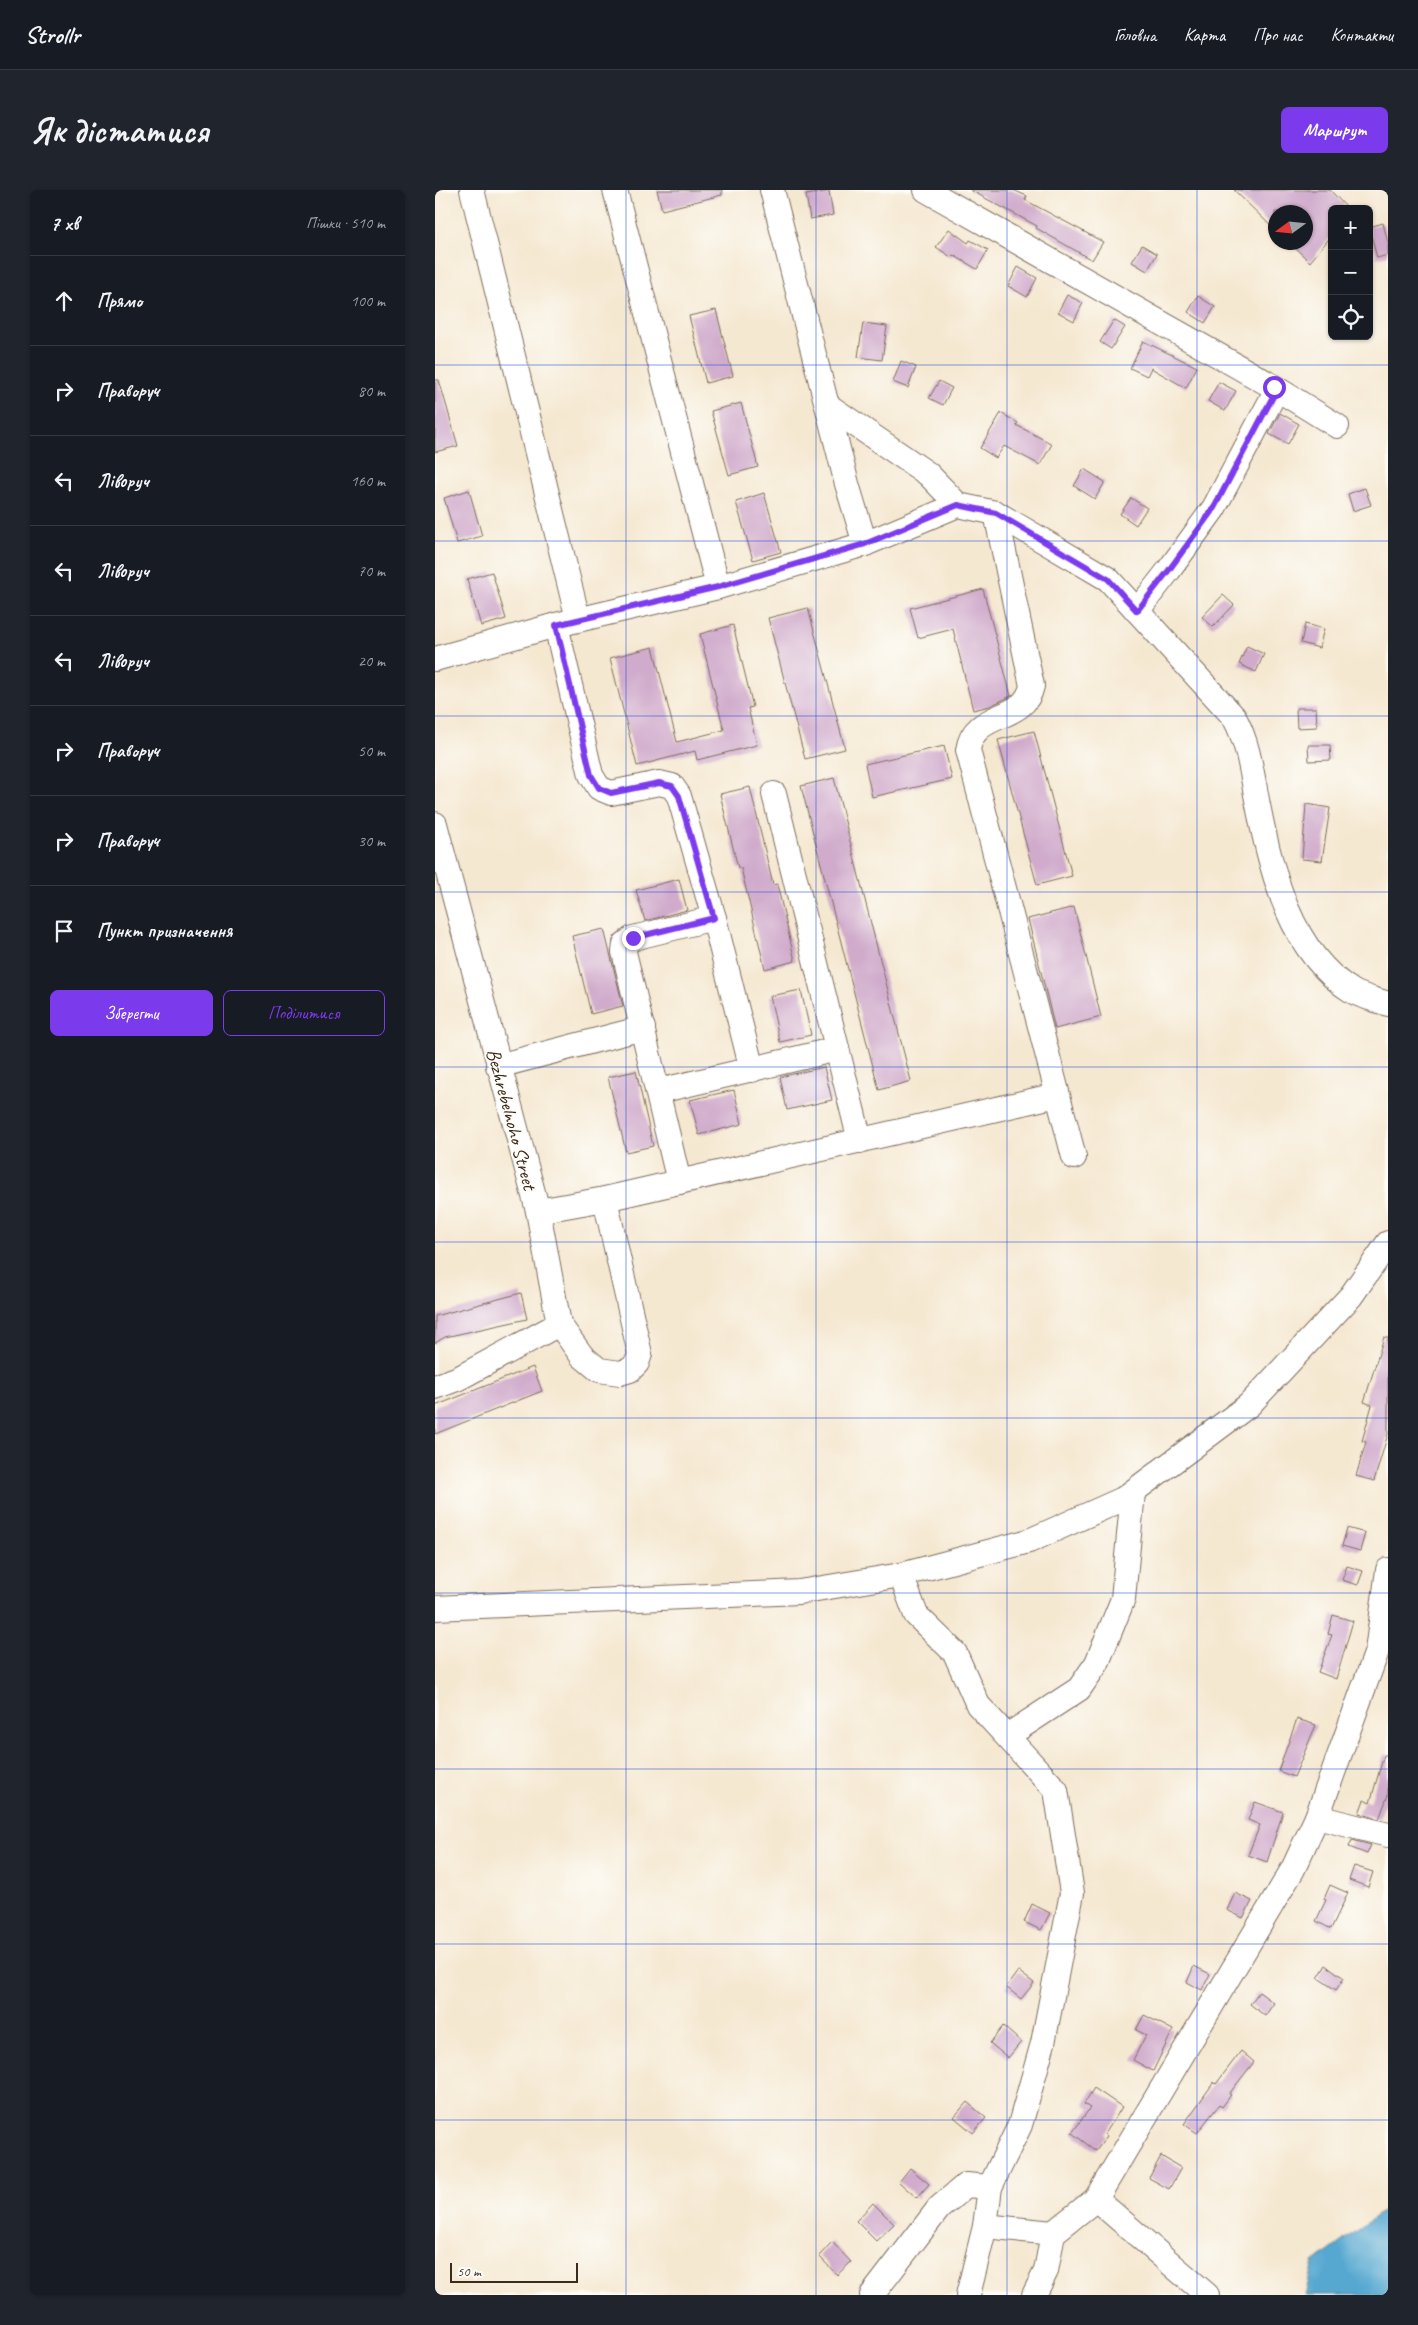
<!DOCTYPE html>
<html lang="uk">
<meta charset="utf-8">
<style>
:root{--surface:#171b24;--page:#20242c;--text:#f1f3f6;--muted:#9ea1a6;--line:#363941;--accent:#7c3aed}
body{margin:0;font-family:Caveat,sans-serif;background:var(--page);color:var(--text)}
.controls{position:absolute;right:15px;top:15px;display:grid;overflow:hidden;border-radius:8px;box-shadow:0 1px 4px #0004}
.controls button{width:45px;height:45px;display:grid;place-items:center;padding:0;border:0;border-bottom:1px solid var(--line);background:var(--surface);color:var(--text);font:25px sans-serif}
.compass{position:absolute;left:833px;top:15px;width:45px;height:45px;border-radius:50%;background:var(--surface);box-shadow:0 1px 4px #0004;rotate:255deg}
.scale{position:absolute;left:15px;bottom:12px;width:128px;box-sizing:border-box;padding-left:5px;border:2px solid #3b2a1e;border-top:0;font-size:14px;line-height:18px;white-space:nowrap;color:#3b2a1e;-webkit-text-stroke:4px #fdfcf7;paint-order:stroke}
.stop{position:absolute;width:15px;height:15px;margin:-11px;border:4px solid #7c3aed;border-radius:50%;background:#fff}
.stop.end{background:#7c3aed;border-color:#fff;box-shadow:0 1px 5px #0008}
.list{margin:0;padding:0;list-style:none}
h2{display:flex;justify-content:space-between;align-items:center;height:65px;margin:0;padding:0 20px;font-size:21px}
h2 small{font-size:16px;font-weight:400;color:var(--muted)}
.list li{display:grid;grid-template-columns:32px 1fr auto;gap:15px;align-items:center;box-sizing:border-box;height:90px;padding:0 20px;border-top:1px solid var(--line)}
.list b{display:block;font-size:19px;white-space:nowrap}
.list em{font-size:16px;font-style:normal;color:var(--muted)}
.actions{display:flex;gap:10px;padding:15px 20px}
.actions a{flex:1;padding:11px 0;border:1px solid var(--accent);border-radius:8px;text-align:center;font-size:18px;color:var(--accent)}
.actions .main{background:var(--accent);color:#fff}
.icon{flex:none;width:28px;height:28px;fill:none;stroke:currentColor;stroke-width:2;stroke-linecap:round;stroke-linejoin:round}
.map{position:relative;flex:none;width:953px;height:2105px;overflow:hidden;border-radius:8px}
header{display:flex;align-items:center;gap:30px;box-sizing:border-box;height:70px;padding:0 25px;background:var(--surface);border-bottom:1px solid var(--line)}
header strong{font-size:24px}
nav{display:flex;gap:28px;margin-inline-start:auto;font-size:18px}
.intro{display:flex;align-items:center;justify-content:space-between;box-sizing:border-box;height:120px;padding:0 30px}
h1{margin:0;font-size:35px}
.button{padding:12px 22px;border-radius:8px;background:var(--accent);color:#fff;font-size:18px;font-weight:700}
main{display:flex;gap:30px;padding:0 30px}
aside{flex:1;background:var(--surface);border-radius:8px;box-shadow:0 1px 4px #0004}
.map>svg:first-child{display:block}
</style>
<header>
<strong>Strollr</strong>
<nav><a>Головна</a><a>Карта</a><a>Про нас</a><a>Контакти</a></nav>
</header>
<div class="intro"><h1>Як дістатися</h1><a class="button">Маршрут</a></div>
<main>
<aside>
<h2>7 хв<small>Пішки · 510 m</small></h2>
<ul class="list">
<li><svg class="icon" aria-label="ahead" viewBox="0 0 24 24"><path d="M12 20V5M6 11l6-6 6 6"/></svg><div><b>Прямо</b></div><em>100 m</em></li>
<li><svg class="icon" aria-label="right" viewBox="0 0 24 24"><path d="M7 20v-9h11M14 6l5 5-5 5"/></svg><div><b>Праворуч</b></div><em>80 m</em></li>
<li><svg class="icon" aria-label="left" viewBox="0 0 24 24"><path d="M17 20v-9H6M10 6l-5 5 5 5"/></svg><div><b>Ліворуч</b></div><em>160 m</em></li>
<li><svg class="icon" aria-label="left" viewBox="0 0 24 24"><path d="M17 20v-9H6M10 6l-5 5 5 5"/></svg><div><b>Ліворуч</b></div><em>70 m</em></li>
<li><svg class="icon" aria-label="left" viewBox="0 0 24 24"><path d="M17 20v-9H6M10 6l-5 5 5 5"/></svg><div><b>Ліворуч</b></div><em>20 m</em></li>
<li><svg class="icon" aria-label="right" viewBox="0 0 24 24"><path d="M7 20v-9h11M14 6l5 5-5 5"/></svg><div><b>Праворуч</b></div><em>50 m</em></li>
<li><svg class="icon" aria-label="right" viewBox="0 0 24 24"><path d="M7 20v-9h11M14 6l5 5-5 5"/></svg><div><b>Праворуч</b></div><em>30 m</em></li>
<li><svg class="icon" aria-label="arrive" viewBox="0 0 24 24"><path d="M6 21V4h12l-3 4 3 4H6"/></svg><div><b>Пункт призначення</b></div></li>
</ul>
<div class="actions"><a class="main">Зберегти</a><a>Поділитися</a></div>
</aside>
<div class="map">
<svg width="953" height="2105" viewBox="0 0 953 2105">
<rect width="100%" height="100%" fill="#fdfcf7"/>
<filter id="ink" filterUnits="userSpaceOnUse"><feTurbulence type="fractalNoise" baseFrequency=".02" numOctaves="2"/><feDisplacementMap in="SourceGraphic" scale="10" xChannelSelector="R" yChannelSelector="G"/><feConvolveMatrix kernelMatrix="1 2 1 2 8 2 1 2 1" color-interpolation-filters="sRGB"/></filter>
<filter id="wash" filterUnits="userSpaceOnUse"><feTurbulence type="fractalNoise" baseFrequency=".0096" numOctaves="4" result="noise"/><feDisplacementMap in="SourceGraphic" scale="20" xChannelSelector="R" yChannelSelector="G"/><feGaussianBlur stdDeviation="1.12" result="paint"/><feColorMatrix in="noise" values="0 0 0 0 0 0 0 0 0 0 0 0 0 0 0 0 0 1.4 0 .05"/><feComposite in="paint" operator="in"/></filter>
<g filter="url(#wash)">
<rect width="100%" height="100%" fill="#f5e8d1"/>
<polygon fill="#57a8d1" stroke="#496978" points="953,2017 953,2105 870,2105 878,2073"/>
<g id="blocks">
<g fill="#d0abcc">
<polygon points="222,0 287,0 287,5 227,20"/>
<polygon points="535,0 578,0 592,6 590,10 668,52 657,70 601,38 602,36"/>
<polygon points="799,0 895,0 913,19 897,19 897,45 875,72 854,52 870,52 870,22 840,22 840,40"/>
<polygon points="394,1 398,25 375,29 371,5"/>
<polygon points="948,33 953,53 953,65 942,68 934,37"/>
<polygon points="514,39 533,53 535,50 553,60 542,79 518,65 516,67 501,57"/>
<polygon points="707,55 722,64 712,81 697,72"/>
<polygon points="583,77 602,88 592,107 573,96"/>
<polygon points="632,105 648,113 639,131 623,122"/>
<polygon points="763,106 780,117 770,133 753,122"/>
<polygon points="281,120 298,186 271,193 254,126"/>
<polygon points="679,130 690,137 676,159 665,152"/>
<polygon points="428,133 452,136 447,170 423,167"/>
<polygon points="708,151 762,177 751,198 716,178 712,186 695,178"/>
<polygon points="466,171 481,177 473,198 458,192"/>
<polygon points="0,190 4,190 23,256 0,262"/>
<polygon points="504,191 517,198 508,215 494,208"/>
<polygon points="784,192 801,201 790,221 773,211"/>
<polygon points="306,213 323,277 294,285 276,221"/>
<polygon points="566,223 583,233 581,235 617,254 605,275 569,256 561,268 545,258"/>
<polygon points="845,223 864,234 853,254 834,244"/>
<polygon points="649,279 670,292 660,309 639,296"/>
<polygon points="930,298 936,315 918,321 913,304"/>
<polygon points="34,300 47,346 22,353 9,308"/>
<polygon points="329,303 346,362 318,370 301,312"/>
<polygon points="696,308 712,318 701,335 685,324"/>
<polygon points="57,382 71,429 46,436 32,389"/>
<polygon points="548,399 576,506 555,516 538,520 518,439 483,448 475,418"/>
<polygon points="788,405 799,415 778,437 767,427"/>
<polygon points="373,418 410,559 370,569 333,428"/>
<polygon points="870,434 889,439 884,458 866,453"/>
<polygon points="298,435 318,517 313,518 322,555 262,570 260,561 202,576 175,468 218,457 242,552 289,540 265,444"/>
<polygon points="812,456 829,464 821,482 804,474"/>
<polygon points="861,518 881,518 882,537 862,538"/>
<polygon points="599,541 637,686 602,695 563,550"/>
<polygon points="873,555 895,555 896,570 874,571"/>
<polygon points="509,556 517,589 437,607 430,574"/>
<polygon points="399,588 476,891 444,900 366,596"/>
<polygon points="315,597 338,695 342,694 360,771 330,779 306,678 303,678 285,604"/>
<polygon points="871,614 895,618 887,671 867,669"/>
<polygon points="244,689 252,720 210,731 201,700"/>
<polygon points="639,717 666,827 620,839 593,729"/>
<polygon points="169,739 188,816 156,824 137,746"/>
<polygon points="366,800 376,845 345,852 335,806"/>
<polygon points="389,877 397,910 352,920 345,887"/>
<polygon points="201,881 218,956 191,962 173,887"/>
<polygon points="299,900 307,934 264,945 255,910"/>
<polygon points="86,1103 92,1129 10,1147 0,1153 0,1126"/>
<polygon points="949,1147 953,1148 953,1244 939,1291 921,1286 931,1252 927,1251 937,1215 929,1212"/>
<polygon points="98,1177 107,1201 0,1244 0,1216"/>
<polygon points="912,1338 930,1343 925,1361 907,1356"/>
<polygon points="912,1376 928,1381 923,1395 907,1390"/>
<polygon points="898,1425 918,1431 901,1489 883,1482 897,1445 893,1444"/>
<polygon points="862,1529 881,1535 859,1587 843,1581"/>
<polygon points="949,1565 953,1565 953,1605 944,1629 924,1623 929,1610 935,1613"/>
<polygon points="820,1612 848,1622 832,1672 813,1665 825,1635 813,1630"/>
<polygon points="917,1650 936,1655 932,1664 914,1657"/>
<polygon points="919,1676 938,1682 933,1697 914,1690"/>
<polygon points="895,1695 913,1703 896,1739 881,1731 891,1710 889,1709"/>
<polygon points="800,1703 817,1711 808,1728 792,1720"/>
<polygon points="597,1714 615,1723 606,1740 589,1732"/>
<polygon points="891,1775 909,1788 901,1800 883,1788"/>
<polygon points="759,1776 775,1784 767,1800 752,1792"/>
<polygon points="583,1781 599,1793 586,1809 571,1797"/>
<polygon points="824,1802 839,1813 830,1826 815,1814"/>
<polygon points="709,1825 738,1840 718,1881 698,1870 711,1845 701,1840"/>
<polygon points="568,1836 586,1852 573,1868 555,1853"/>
<polygon points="806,1861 819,1872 794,1904 796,1905 787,1917 784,1915 762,1943 749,1934 779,1892 781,1894"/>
<polygon points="659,1898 687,1917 670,1944 672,1946 661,1961 637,1943 655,1918 649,1914"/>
<polygon points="532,1912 551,1928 538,1943 519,1927"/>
<polygon points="726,1966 746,1978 734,1999 714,1988"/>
<polygon points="475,1978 494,1994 482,2008 464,1992"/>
<polygon points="438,2013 459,2034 441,2051 421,2031"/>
<polygon points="397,2052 416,2072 402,2085 384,2066"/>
</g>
</g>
</g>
<g filter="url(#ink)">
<use href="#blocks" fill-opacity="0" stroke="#7c6c5d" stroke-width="1"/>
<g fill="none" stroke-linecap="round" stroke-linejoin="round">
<defs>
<g id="minor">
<polyline points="37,0 143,429"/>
<polyline points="180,0 283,397"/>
<polyline points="337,0 412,294 430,354"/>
<polyline points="491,0 839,197 902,236"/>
<polyline points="392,215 493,284 523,315"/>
<path d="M561,323L597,496C589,534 539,519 533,560L639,967"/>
<polyline points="702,421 734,380 779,318 842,199"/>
<polyline points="121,435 156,585 164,598 176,603 224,593 237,596 244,606 279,728 317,880"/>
<path d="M0,469L121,435L283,397L430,354L523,315L561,323L673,389L799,527C814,554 817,585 823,615C836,682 856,763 917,801C927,807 942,810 953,814"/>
<polyline points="339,604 425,951"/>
<polyline points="0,634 103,1021 124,1134 147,1166 164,1180 185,1183 195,1180 202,1173 205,1164 170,1009"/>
<polyline points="63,876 208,838"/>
<polyline points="224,901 402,859"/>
<polyline points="244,992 189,762 190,754 198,748 279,728"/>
<polyline points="103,1021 170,1009 622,905"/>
<polyline points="0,1197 24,1188 124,1134"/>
<polyline points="466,1385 481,1425 520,1463 543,1515 621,1600 637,1703 608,1853 585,1935 555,1997 550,2036 533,2105"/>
<polyline points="0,1418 364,1402 466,1385 594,1351 688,1309 814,1215 916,1106 953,1053"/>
<polyline points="572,1546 644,1499 662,1473 688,1409 698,1302"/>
<polyline points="882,1627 953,1645"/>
<polyline points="661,2009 772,2105"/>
<polyline points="550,2036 618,2043"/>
<polyline points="437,2105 504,2018 531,1995 555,1997"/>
<polyline points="599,2105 611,2081 618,2043 661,2009 858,1679 882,1627 942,1461 953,1380"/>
</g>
</defs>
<use href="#minor" stroke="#7c6c5d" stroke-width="26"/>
<use href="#minor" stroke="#fff" stroke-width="24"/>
</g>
</g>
<g fill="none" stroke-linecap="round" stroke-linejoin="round" filter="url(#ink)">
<polyline stroke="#7c3aed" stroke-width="6" points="198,748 279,728 244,606 237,596 224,593 176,603 164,598 156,585 121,435 283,397 430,354 523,315 561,323 673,389 702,421 734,380 779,318 842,199 839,197"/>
</g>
<path fill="none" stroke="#1d4ed8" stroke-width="1" stroke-opacity="0.55" d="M191,0V2105M381,0V2105M572,0V2105M762,0V2105M0,175H953M0,351H953M0,526H953M0,702H953M0,877H953M0,1052H953M0,1228H953M0,1403H953M0,1579H953M0,1754H953M0,1930H953"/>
<g text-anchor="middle" stroke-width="4" stroke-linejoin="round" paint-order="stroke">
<g font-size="20" fill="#3b2a1e" stroke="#fdfcf7">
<text transform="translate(77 929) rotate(75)" y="7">Bezhrebelnoho Street</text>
</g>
</g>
</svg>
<div class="controls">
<button>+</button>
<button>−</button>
<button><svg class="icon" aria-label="locate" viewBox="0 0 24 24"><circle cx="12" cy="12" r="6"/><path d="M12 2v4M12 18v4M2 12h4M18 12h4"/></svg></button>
</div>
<svg class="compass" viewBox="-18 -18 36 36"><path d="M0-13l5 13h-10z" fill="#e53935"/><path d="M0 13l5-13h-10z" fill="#9ea1a6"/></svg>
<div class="scale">50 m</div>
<div class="stop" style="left:839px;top:197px"></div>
<div class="stop end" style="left:198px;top:748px"></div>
</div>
</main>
